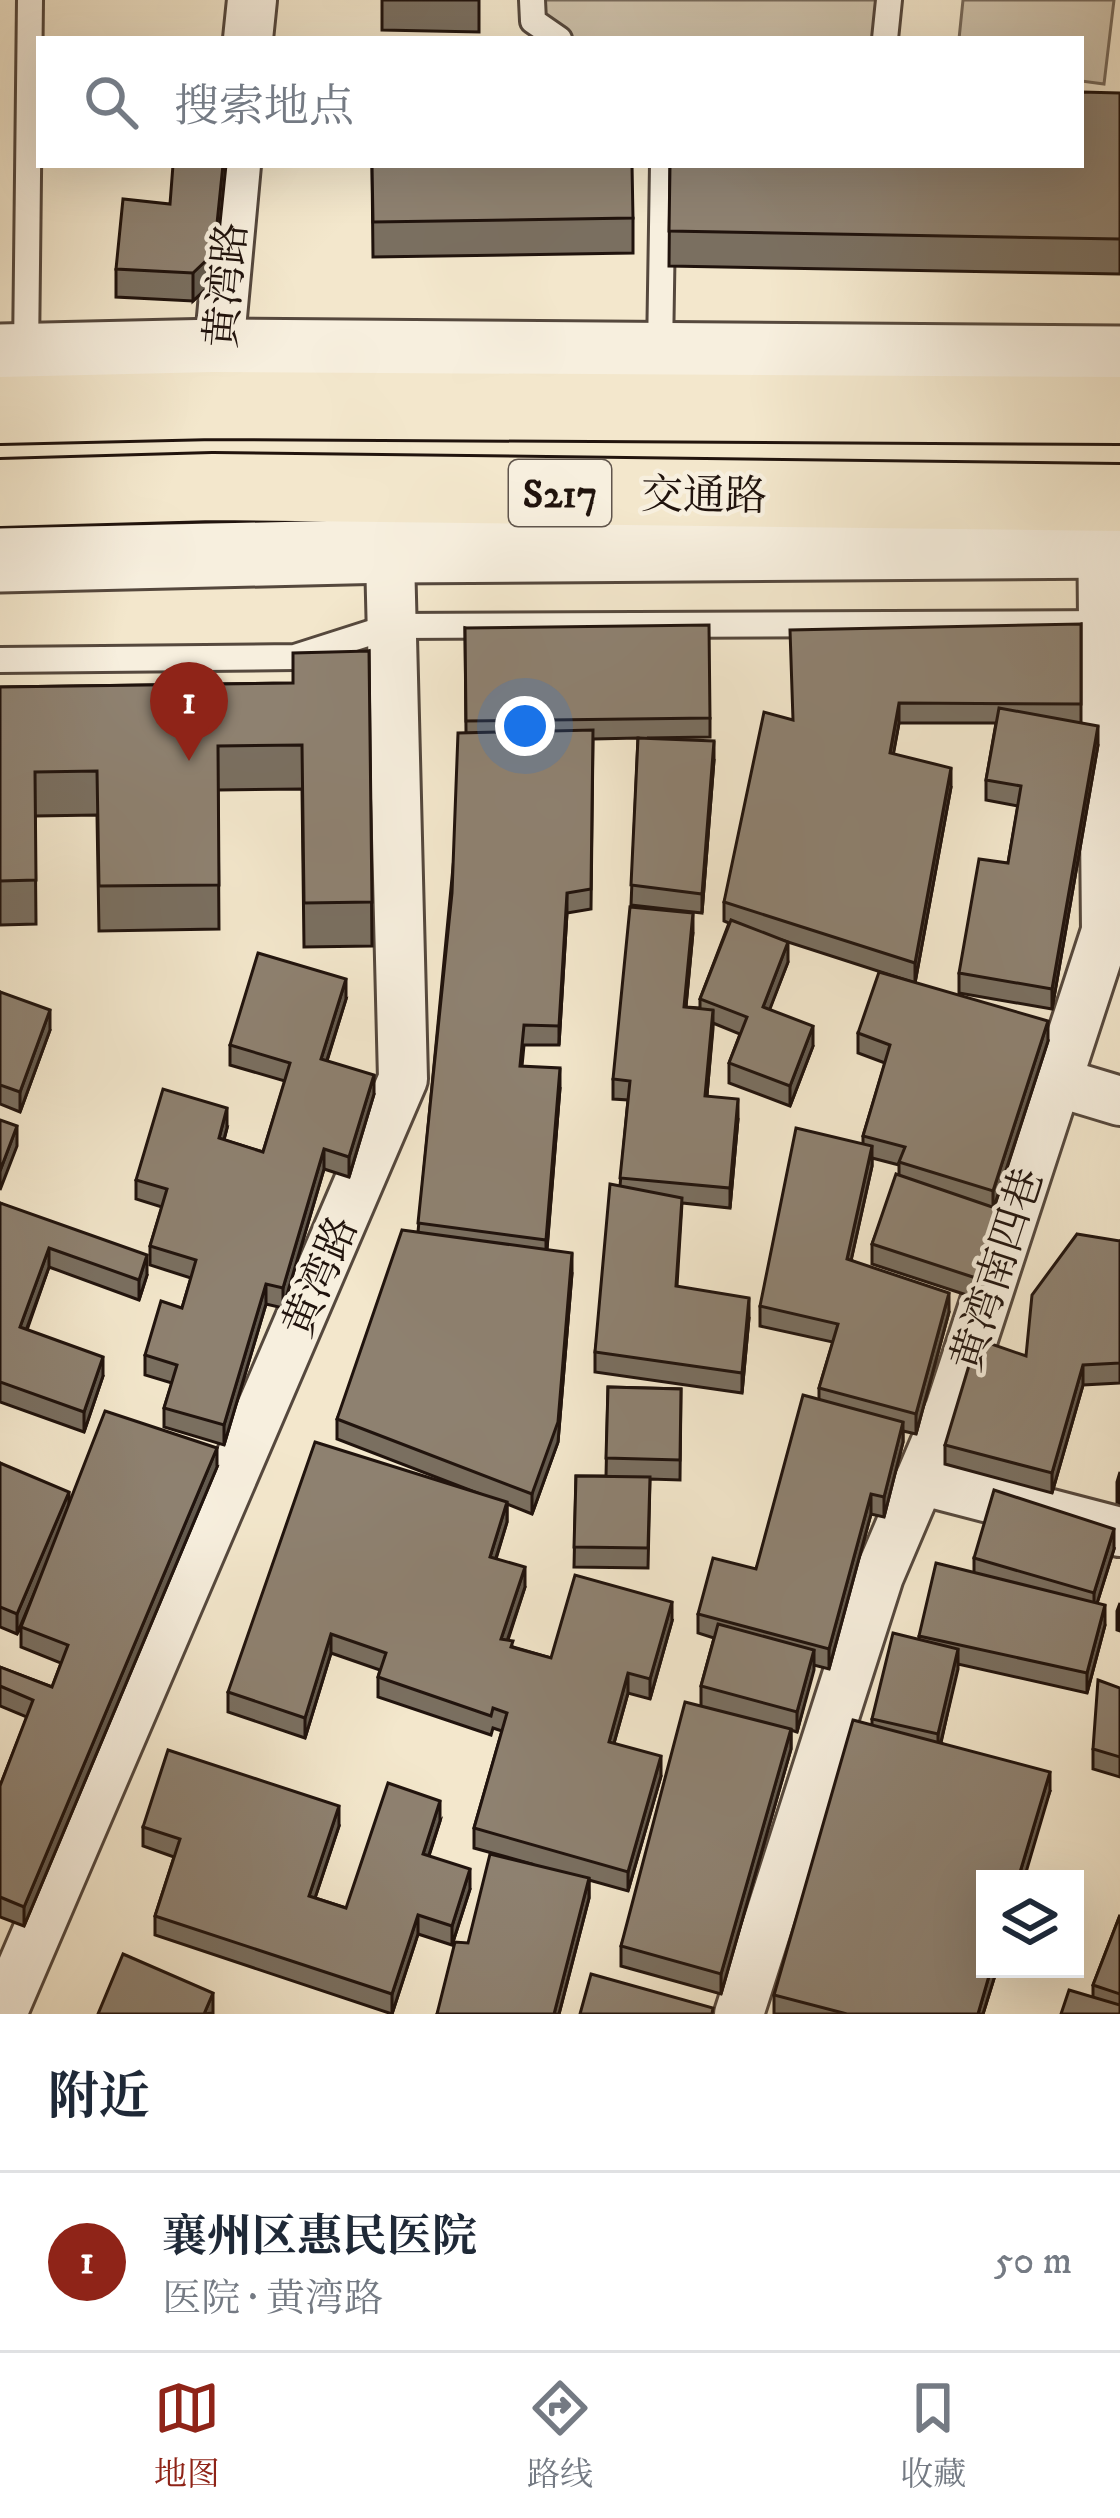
<!DOCTYPE html>
<html lang="zh">
<meta charset="utf-8">
<style>
:root{--surface:#fff;--page:#f2f2f3;--text:#1f2937;--muted:#747a83;--line:#e0e1e3;--accent:#8f2418}
body{margin:0;font-family:"IM FELL DW Pica","Noto Serif SC",serif;background:var(--page);color:var(--text)}
.controls{position:absolute;right:36px;bottom:36px;display:grid;overflow:hidden;border-radius:0px;box-shadow:0 12px 48px #0002}
.controls button{width:108px;height:108px;display:grid;place-items:center;padding:0;border:0;border-bottom:3px solid var(--line);background:var(--surface);color:var(--text);font:60px sans-serif}
.you{position:absolute;left:525px;top:726px;width:42px;height:42px;margin:-30px;border:9px solid #fff;border-radius:50%;background:#1a73e8;box-shadow:0 0 0 18px #1a73e833}
.badge{display:grid;place-items:center;width:78px;height:78px;border-radius:50%;background:var(--accent);color:#fff;font-size:39px;font-weight:700}
.pin{position:absolute;translate:-50% -99px;filter:drop-shadow(0 3px 6px #0008)}
.pin::after{content:'';position:absolute;top:63px;width:42px;height:36px;background:inherit;clip-path:polygon(0 0,100% 0,50% 100%)}
.list{margin:0;padding:0;list-style:none}
h2{display:flex;justify-content:space-between;align-items:center;height:156px;margin:0;padding:0 48px;font-size:51px}
h2 small{font-size:39px;font-weight:400;color:var(--muted)}
.list li{display:grid;grid-template-columns:78px 1fr auto;gap:36px;align-items:center;box-sizing:border-box;height:180px;padding:0 48px;border-top:3px solid var(--line)}
.list b{display:block;font-size:45px;white-space:nowrap}
.list p{margin:0;font-size:39px;white-space:nowrap;color:var(--muted)}
.list em{font-size:39px;font-style:normal;color:var(--muted)}
.icon{flex:none;width:66px;height:66px;fill:none;stroke:currentColor;stroke-width:2;stroke-linecap:round;stroke-linejoin:round}
.map{position:relative;flex:none;width:1120px;height:2014px;overflow:hidden}
.search{position:absolute;background:var(--surface);box-shadow:0 12px 48px #0002;left:36px;right:36px;top:36px;height:132px;display:flex;align-items:center;gap:30px;box-sizing:border-box;padding:0 42px;border-radius:0px;color:var(--muted);font-size:45px}
.sheet{height:336px;background:var(--surface)}
nav{display:flex;justify-content:space-around;align-items:center;box-sizing:border-box;height:168px;border-top:3px solid var(--line);background:var(--surface);font-size:33px;color:var(--muted)}
nav a{display:grid;justify-items:center;gap:6px}
nav .on{color:var(--accent)}
.map>svg:first-child{display:block}
</style>
<div class="map">
<svg width="1120" height="2014" viewBox="0 0 1120 2014">
<rect width="100%" height="100%" fill="#f3e7cc"/>
<filter id="stains"><feTurbulence type="fractalNoise" baseFrequency=".00167" numOctaves="4"/><feColorMatrix values="0 0 0 0 .2 0 0 0 0 .09 0 0 0 0 .02 0 0 0 .5 -.17"/></filter>
<radialGradient id="worn" r=".72"><stop offset=".6" stop-color="#630" stop-opacity="0"/><stop offset="1" stop-color="#630" stop-opacity=".3"/></radialGradient>
<g fill="#cfc3ac" stroke="#786b5c" stroke-width="3">
<polygon points="532,0 889,0 885,39 559,39"/>
<polygon points="963,0 1114,0 1104,84 1081,81 1081,39 959,39"/>
</g>
<g fill="none" stroke-linecap="round" stroke-linejoin="round">
<defs>
<g id="service">
<polyline points="532,0 533,21 559,39"/>
<polyline points="885,39 889,0"/>
<polyline points="660,352 663,165"/>
<polyline points="26,353 30,0"/>
<polyline points="0,660 295,657 392,626 1112,623"/>
</g>
<g id="minor">
<polyline points="248,39 252,0"/>
<polyline points="216,382 236,165"/>
<polyline points="1057,1082 1120,1101"/>
<polyline points="920,1480 1120,1532"/>
<polyline points="2,2014 403,1079 389,517"/>
<polyline points="739,2014 879,1576 950,1409 1106,931 1102,514"/>
</g>
<g id="tertiary">
<polyline points="0,356 219,351 1120,358"/>
<polyline points="0,560 390,551 1120,546"/>
</g>
<g id="primary">
<polyline points="0,410 214,405 1120,410"/>
<polyline points="0,493 213,487 1120,498"/>
</g>
</defs>
<use href="#service" stroke="#55483d" stroke-width="30"/>
<use href="#minor" stroke="#55483d" stroke-width="54"/>
<use href="#tertiary" stroke="#55483d" stroke-width="69"/>
<use href="#primary" stroke="#20130d" stroke-width="72"/>
<use href="#service" stroke="#f7efde" stroke-width="24"/>
<use href="#minor" stroke="#f7efde" stroke-width="48"/>
<use href="#tertiary" stroke="#f7efde" stroke-width="63"/>
<use href="#primary" stroke="#f3e7cc" stroke-width="66"/>
</g>
<g fill="#7a6f60" stroke="#20130d" stroke-width="3">
<polygon points="382,0 479,0 479,32 382,30"/>
<polygon points="1120,93 1120,274 669,266 670,165 1081,165"/>
<polygon points="372,165 633,218 633,253 373,257"/>
<polygon points="170,204 214,281 193,301 116,297 116,269"/>
<polygon points="1081,624 1081,723 1098,745 1052,1009 959,993 959,973 1008,863 1018,806 986,800 986,780 996,723 899,723 893,754 951,787 915,983 782,940 788,962 769,1010 813,1046 790,1106 729,1083 729,1063 740,1034 713,1023 707,1096 738,1119 730,1208 682,1203 677,1286 749,1318 742,1393 595,1372 595,1352 620,1186 628,1100 613,1099 613,1079 693,932 686,1007 700,1008 700,999 729,923 724,921 724,902 792,720"/>
<polygon points="465,628 710,718 710,737 647,738 714,760 702,913 631,905 638,738 593,739 591,909 567,913 559,1045 524,1045 522,1066 560,1088 547,1250 572,1273 558,1442 532,1514 507,1504 507,1522 496,1559 525,1587 508,1640 513,1647 551,1658 672,1621 650,1699 628,1693 614,1743 661,1776 628,1891 589,1880 589,1898 559,2014 437,2014 468,1943 532,1864 474,1848 474,1828 502,1731 493,1728 491,1735 378,1697 378,1677 380,1670 331,1653 305,1738 228,1712 228,1692 480,1494 337,1439 337,1419 418,1232 466,732"/>
<polygon points="369,651 372,946 304,947 302,789 218,790 219,929 99,931 97,815 35,816 36,924 0,925 0,687 293,683"/>
<polygon points="0,992 50,1030 20,1112 0,1104"/>
<polygon points="346,999 327,1061 374,1094 349,1177 324,1169 283,1308 266,1304 224,1445 164,1427 164,1408 172,1383 145,1375 145,1355 182,1308 191,1278 150,1265 150,1246 162,1207 136,1199 136,1180 227,1128 224,1140 263,1152 285,1081 230,1065 230,1045"/>
<polygon points="858,1033 1048,1041 994,1208 1001,1230 979,1299 872,1264 872,1244 899,1175 899,1165 872,1158 872,1166 851,1260 949,1312 916,1434 903,1431 903,1442 884,1517 871,1514 829,1669 814,1665 797,1732 791,1730 791,1749 721,1994 621,1966 621,1946 701,1706 701,1686 714,1638 698,1633 698,1614 756,1569 819,1399 819,1388 833,1342 760,1326 760,1306 863,1144 863,1136 885,1063 858,1053"/>
<polygon points="0,1203 147,1275 139,1300 49,1267 27,1330 103,1376 84,1432 0,1402"/>
<polygon points="1120,1241 1120,1383 1083,1385 1052,1493 945,1464 945,1445 1026,1356"/>
<polygon points="608,1387 681,1389 680,1480 650,1479 648,1568 574,1567 576,1476 606,1476"/>
<polygon points="0,1463 69,1504 217,1467 24,1926 0,1917 0,1786 27,1717 0,1706 0,1667 52,1687 61,1663 21,1647 21,1627 31,1601 17,1634 0,1627"/>
<polygon points="1120,1472 1120,1503 1117,1502 1117,1482"/>
<polygon points="1114,1549 1097,1603 1105,1625 1087,1693 958,1664 941,1743 1050,1791 985,1969 997,1969 983,2014 774,2014 774,1995 872,1725 872,1719 919,1639 919,1636 974,1573 974,1558"/>
<polygon points="1120,1603 1120,1631 1117,1630 1117,1611"/>
<polygon points="1120,1688 1120,1777 1093,1769 1093,1749"/>
<polygon points="440,1821 429,1856 470,1889 452,1945 418,1934 392,2014 155,1935 155,1916 174,1857 143,1846 143,1827 339,1826 315,1898 346,1908"/>
<polygon points="1120,1915 1120,2014 1093,1997 1093,1985"/>
</g>
<g fill="#635a4e" stroke="#20130d" stroke-width="3">
<polygon points="223,165 226,165 214,281 193,301 193,273"/>
<polygon points="899,703 899,723 890,773 890,753"/>
<polygon points="1098,726 1098,745 1052,1009 1052,989"/>
<polygon points="714,741 714,760 702,913 702,894"/>
<polygon points="951,768 951,787 915,983 915,963"/>
<polygon points="567,893 567,913 559,1045 559,1026"/>
<polygon points="693,913 693,932 684,1026 684,1007"/>
<polygon points="788,942 788,962 763,1027 763,1007"/>
<polygon points="346,979 346,999 321,1079 321,1059"/>
<polygon points="50,1010 50,1030 20,1112 20,1092"/>
<polygon points="713,1010 713,1029 705,1116 705,1096"/>
<polygon points="1048,1021 1048,1041 993,1210 993,1191"/>
<polygon points="813,1026 813,1046 790,1106 790,1086"/>
<polygon points="560,1068 560,1088 546,1260 546,1240"/>
<polygon points="374,1075 374,1094 349,1177 349,1157"/>
<polygon points="738,1099 738,1119 730,1208 730,1188"/>
<polygon points="227,1108 227,1128 219,1158 219,1138"/>
<polygon points="17,1126 17,1146 0,1190 0,1171"/>
<polygon points="872,1146 872,1166 847,1279 847,1259"/>
<polygon points="324,1149 324,1169 283,1308 283,1288"/>
<polygon points="1001,1210 1001,1230 979,1299 979,1279"/>
<polygon points="49,1248 49,1267 20,1347 20,1327"/>
<polygon points="572,1253 572,1273 558,1442 532,1514 532,1494"/>
<polygon points="147,1255 147,1275 139,1300 139,1280"/>
<polygon points="266,1284 266,1304 224,1445 224,1425"/>
<polygon points="949,1293 949,1312 916,1434 916,1414"/>
<polygon points="749,1298 749,1318 742,1393 742,1373"/>
<polygon points="103,1357 103,1376 84,1432 84,1412"/>
<polygon points="1083,1365 1083,1385 1052,1493 1052,1473"/>
<polygon points="903,1422 903,1442 884,1517 884,1497"/>
<polygon points="217,1448 217,1467 24,1926 24,1907"/>
<polygon points="69,1492 69,1511 17,1634 17,1614"/>
<polygon points="871,1494 871,1514 829,1669 829,1649"/>
<polygon points="507,1502 507,1522 490,1577 490,1557"/>
<polygon points="1114,1529 1114,1549 1094,1613 1094,1593"/>
<polygon points="525,1567 525,1587 501,1659 501,1639"/>
<polygon points="672,1602 672,1621 650,1699 650,1679"/>
<polygon points="1105,1605 1105,1625 1087,1693 1087,1673"/>
<polygon points="331,1634 331,1653 305,1738 305,1718"/>
<polygon points="958,1649 958,1669 938,1754 938,1734"/>
<polygon points="814,1650 814,1670 797,1732 797,1712"/>
<polygon points="628,1673 628,1693 609,1761 609,1742"/>
<polygon points="791,1729 791,1749 721,1994 721,1974"/>
<polygon points="661,1756 661,1776 628,1891 628,1872"/>
<polygon points="1050,1772 1050,1791 1024,1879 1018,1879"/>
<polygon points="440,1801 440,1821 423,1873 423,1854"/>
<polygon points="339,1806 339,1826 309,1916 309,1896"/>
<polygon points="470,1869 470,1889 452,1945 452,1926"/>
<polygon points="589,1878 589,1898 559,2014 554,2014"/>
<polygon points="418,1915 418,1934 392,2014 392,1994"/>
<polygon points="991,1969 997,1969 983,2014 978,2014"/>
<polygon points="213,1993 213,2013 204,2014"/>
</g>
<g fill="#8e8170" stroke="#20130d" stroke-width="3">
<polygon points="1081,92 1120,93 1120,239 669,231 670,165 1081,165"/>
<polygon points="173,165 223,165 214,253 193,273 116,269 123,199 170,204"/>
<polygon points="372,165 632,165 633,218 373,222"/>
<polygon points="1081,624 1081,704 899,703 890,753 951,768 915,963 724,902 764,712 793,720 790,630"/>
<polygon points="709,625 710,718 466,721 465,628"/>
<polygon points="369,651 372,902 304,903 302,745 218,746 219,885 99,886 97,771 35,772 36,880 0,881 0,687 293,683 293,653"/>
<polygon points="999,708 1098,726 1052,989 959,973 979,859 1008,863 1021,786 986,780"/>
<polygon points="593,730 591,889 567,893 559,1026 524,1025 520,1066 560,1068 546,1240 418,1223 452,893 458,733"/>
<polygon points="638,738 714,741 702,894 631,885"/>
<polygon points="630,907 693,913 684,1007 713,1010 705,1096 738,1099 730,1188 620,1178 630,1081 613,1079"/>
<polygon points="731,920 788,942 763,1007 813,1026 790,1086 729,1063 747,1017 700,999"/>
<polygon points="258,953 346,979 321,1059 374,1075 349,1157 324,1149 283,1288 266,1284 224,1425 164,1408 177,1365 145,1355 161,1301 182,1308 196,1260 150,1246 167,1189 136,1180 163,1089 227,1108 219,1138 263,1152 290,1063 230,1045"/>
<polygon points="879,972 1048,1021 993,1191 899,1162 905,1147 863,1136 890,1045 858,1033"/>
<polygon points="0,992 50,1010 20,1092 0,1085"/>
<polygon points="0,1120 17,1126 0,1171"/>
<polygon points="796,1128 872,1146 847,1259 949,1293 916,1414 819,1388 838,1324 760,1306"/>
<polygon points="896,1174 1001,1210 979,1279 872,1244"/>
<polygon points="610,1184 682,1198 676,1286 749,1298 742,1373 595,1352"/>
<polygon points="0,1203 147,1255 139,1280 49,1248 20,1327 103,1357 84,1412 0,1382"/>
<polygon points="402,1230 572,1253 558,1422 532,1494 337,1419"/>
<polygon points="1077,1234 1120,1241 1120,1363 1083,1365 1052,1473 945,1445 977,1339 1026,1356 1032,1295"/>
<polygon points="608,1387 681,1389 680,1460 606,1458"/>
<polygon points="803,1395 903,1422 884,1497 871,1494 829,1649 698,1614 713,1558 756,1569"/>
<polygon points="105,1411 217,1448 24,1907 0,1897 0,1786 33,1700 0,1686 0,1667 52,1687 68,1645 21,1627"/>
<polygon points="315,1442 507,1502 490,1557 525,1567 501,1639 513,1641 511,1647 551,1658 575,1575 672,1602 650,1679 628,1673 609,1742 661,1756 628,1872 474,1828 507,1713 493,1708 491,1716 378,1677 386,1653 331,1634 305,1718 228,1692"/>
<polygon points="0,1463 69,1492 17,1614 0,1607"/>
<polygon points="576,1476 650,1477 648,1548 574,1547"/>
<polygon points="994,1490 1114,1529 1094,1593 974,1558"/>
<polygon points="936,1563 1105,1605 1087,1673 919,1636"/>
<polygon points="718,1624 814,1650 797,1712 701,1686"/>
<polygon points="893,1633 958,1649 938,1734 872,1719"/>
<polygon points="1098,1680 1120,1688 1120,1757 1093,1749"/>
<polygon points="685,1702 791,1729 721,1974 621,1946"/>
<polygon points="853,1720 1050,1772 1018,1879 985,1879 985,1969 991,1969 978,2014 847,2014 774,1995"/>
<polygon points="168,1750 339,1806 309,1896 346,1908 388,1783 440,1801 423,1854 470,1869 452,1926 418,1915 392,1994 155,1916 180,1839 143,1827"/>
<polygon points="490,1854 589,1878 554,2014 437,2014 455,1942 468,1943"/>
<polygon points="1120,1915 1120,1994 1093,1985"/>
<polygon points="123,1954 213,1993 204,2014 98,2014"/>
<polygon points="591,1974 713,2008 712,2014 580,2014"/>
<polygon points="1069,1990 1120,2005 1120,2014 1061,2014"/>
</g>
<g text-anchor="middle" stroke-width="9" stroke-linejoin="round" paint-order="stroke">
<rect fill="#f7efde" stroke="#60554c" stroke-width="3" x="509" y="460" width="102" height="66" rx="9"/>
<g font-size="39" font-weight="bold" fill="#20130d">
<text x="560" y="507">S217</text>
</g>
<g font-size="42" fill="#20130d" stroke="#f7efde">
<text transform="translate(225 285) rotate(-85)" y="15">黄湾路</text>
<text transform="translate(704 494) rotate(1)" y="15">交通路</text>
<text transform="translate(996 1269) rotate(-72)" y="15">黄湾南四巷</text>
<text transform="translate(319 1276) rotate(-67)" y="15">黄湾路</text>
</g>
</g>
<rect width="100%" height="100%" filter="url(#stains)"/>
<rect width="100%" height="100%" fill="url(#worn)"/>
</svg>
<div class="controls">
<button><svg class="icon" aria-label="layers" viewBox="0 0 24 24"><path d="M12 4l9 5-9 5-9-5zM3 14l9 5 9-5"/></svg></button>
</div>
<div class="you"></div>
<div class="pin badge" style="left:189px;top:761px">1</div>
<div class="search"><svg class="icon" aria-label="search" viewBox="0 0 24 24"><circle cx="10" cy="10" r="6"/><path d="M15 15l6 6"/></svg>搜索地点</div>
</div>
<section class="sheet">
<h2>附近<small></small></h2>
<ul class="list">
<li><span class="badge">1</span><div><b>襄州区惠民医院</b><p>医院 · 黄湾路</p></div><em>50 m</em></li>
</ul>
</section>
<nav>
<a class="on"><svg class="icon" aria-label="map" viewBox="0 0 24 24"><path d="M3 6l6-2 6 2 6-2v14l-6 2-6-2-6 2zM9 4v14M15 6v14"/></svg>地图</a>
<a><svg class="icon" aria-label="directions" viewBox="0 0 24 24"><path d="M12 3l9 9-9 9-9-9zM9 14v-3h6M13 9l2 2-2 2"/></svg>路线</a>
<a><svg class="icon" aria-label="saved" viewBox="0 0 24 24"><path d="M7 4h10v16l-5-4-5 4z"/></svg>收藏</a>
</nav>
